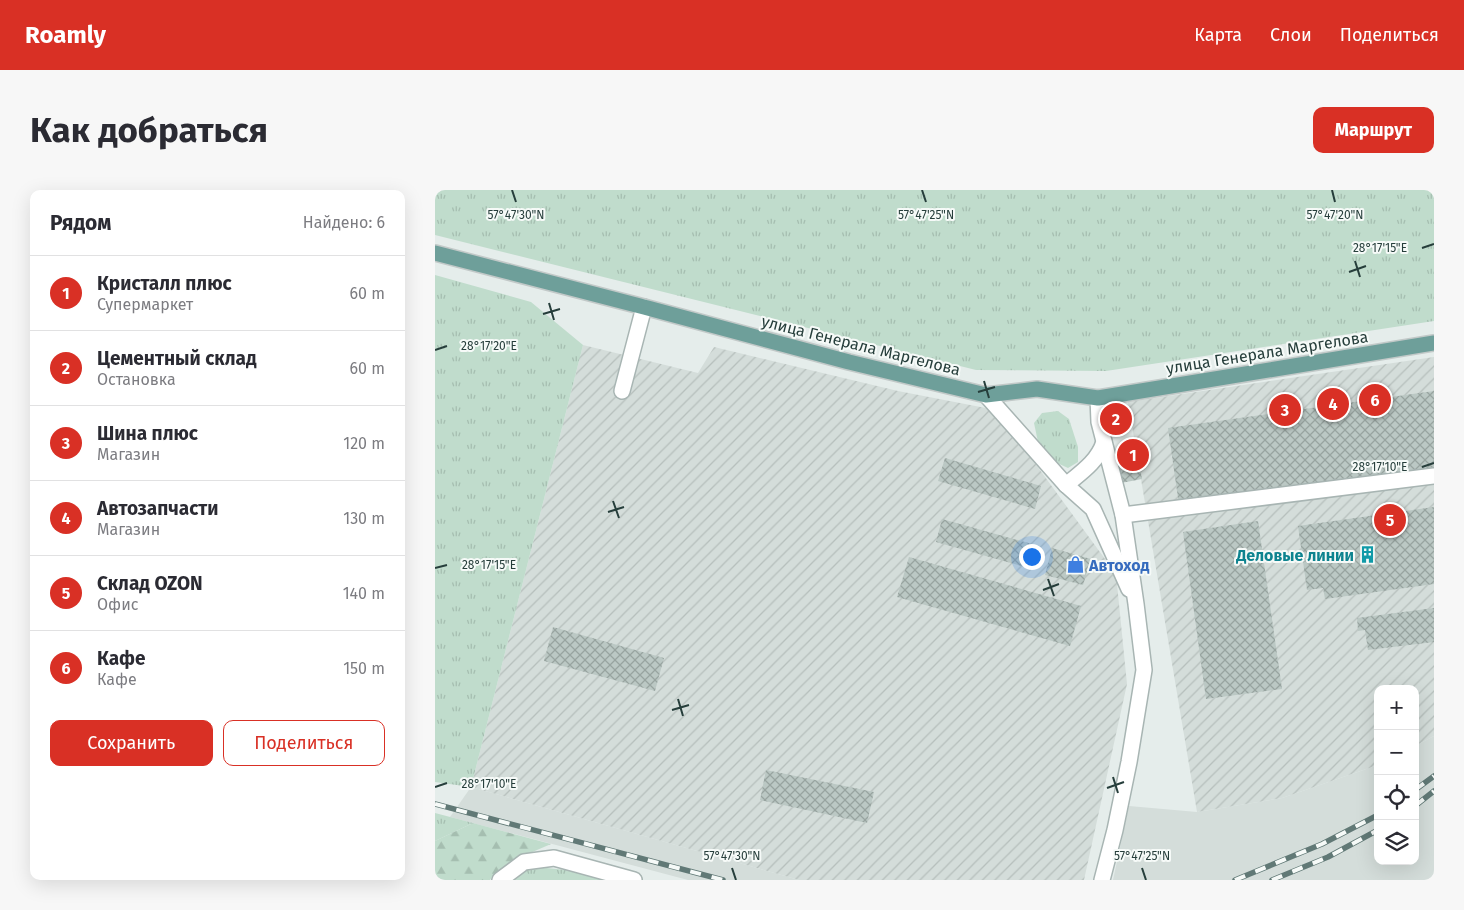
<!DOCTYPE html>
<html lang="ru">
<meta charset="utf-8">
<style>
:root{--surface:#fff;--page:#f7f7f7;--text:#2b2b33;--muted:#7c7c81;--line:#e1e1e2;--accent:#d93025}
body{margin:0;font-family:"Fira Sans",sans-serif;background:var(--page);color:var(--text)}
.controls{position:absolute;right:15px;bottom:15px;display:grid;overflow:hidden;border-radius:10px;box-shadow:0 5px 20px #0002}
.controls button{width:45px;height:45px;display:grid;place-items:center;padding:0;border:0;border-bottom:1px solid var(--line);background:var(--surface);color:var(--text);font:25px sans-serif}
.you{position:absolute;left:596px;top:366px;width:18px;height:18px;margin:-12px;border:4px solid #fff;border-radius:50%;background:#1a73e8;box-shadow:0 0 0 8px #1a73e833}
.badge{display:grid;place-items:center;width:32px;height:32px;border-radius:50%;background:var(--accent);color:#fff;font-size:16px;font-weight:700}
.pin{position:absolute;translate:-50% -50%;border:2px solid #fff;box-shadow:0 1px 5px #0006}
.list{margin:0;padding:0;list-style:none}
h2{display:flex;justify-content:space-between;align-items:center;height:65px;margin:0;padding:0 20px;font-size:21px}
h2 small{font-size:16px;font-weight:400;color:var(--muted)}
.list li{display:grid;grid-template-columns:32px 1fr auto;gap:15px;align-items:center;box-sizing:border-box;height:75px;padding:0 20px;border-top:1px solid var(--line)}
.list b{display:block;font-size:19px;white-space:nowrap}
.list p{margin:0;font-size:16px;white-space:nowrap;color:var(--muted)}
.list em{font-size:16px;font-style:normal;color:var(--muted)}
.actions{display:flex;gap:10px;padding:15px 20px}
.actions a{flex:1;padding:11px 0;border:1px solid var(--accent);border-radius:10px;text-align:center;font-size:18px;color:var(--accent)}
.actions .main{background:var(--accent);color:#fff}
.icon{flex:none;width:28px;height:28px;fill:none;stroke:currentColor;stroke-width:2;stroke-linecap:round;stroke-linejoin:round}
.map{position:relative;flex:none;width:999px;height:690px;overflow:hidden;border-radius:10px}
header{display:flex;align-items:center;gap:30px;box-sizing:border-box;height:70px;padding:0 25px;background:var(--accent);color:#fff}
header strong{font-size:24px}
nav{display:flex;gap:28px;margin-inline-start:auto;font-size:18px}
.intro{display:flex;align-items:center;justify-content:space-between;box-sizing:border-box;height:120px;padding:0 30px}
h1{margin:0;font-size:35px}
.button{padding:12px 22px;border-radius:10px;background:var(--accent);color:#fff;font-size:18px;font-weight:700}
main{display:flex;gap:30px;padding:0 30px}
aside{flex:1;background:var(--surface);border-radius:10px;box-shadow:0 5px 20px #0002}
.map>svg:first-child{display:block}
</style>
<header>
<strong>Roamly</strong>
<nav><a>Карта</a><a>Слои</a><a>Поделиться</a></nav>
</header>
<div class="intro"><h1>Как добраться</h1><a class="button">Маршрут</a></div>
<main>
<aside>
<h2>Рядом<small>Найдено: 6</small></h2>
<ul class="list">
<li><span class="badge">1</span><div><b>Кристалл плюс</b><p>Супермаркет</p></div><em>60 m</em></li>
<li><span class="badge">2</span><div><b>Цементный склад</b><p>Остановка</p></div><em>60 m</em></li>
<li><span class="badge">3</span><div><b>Шина плюс</b><p>Магазин</p></div><em>120 m</em></li>
<li><span class="badge">4</span><div><b>Автозапчасти</b><p>Магазин</p></div><em>130 m</em></li>
<li><span class="badge">5</span><div><b>Склад OZON</b><p>Офис</p></div><em>140 m</em></li>
<li><span class="badge">6</span><div><b>Кафе</b><p>Кафе</p></div><em>150 m</em></li>
</ul>
<div class="actions"><a class="main">Сохранить</a><a>Поделиться</a></div>
</aside>
<div class="map">
<svg width="999" height="690" viewBox="0 0 999 690">
<defs>
<pattern id="industrial-furrows" width="10" height="10" patternUnits="userSpaceOnUse" patternTransform="scale(1.25)"><rect width="10" height="10" fill="#d4ddda"/><path d="M-1 1l2-2M0 10L10 0M9 11l2-2" fill="none" stroke="#b6bfbc"/></pattern>
<pattern id="grass-tufts" width="24" height="20" patternUnits="userSpaceOnUse" patternTransform="scale(1.25)"><rect width="24" height="20" fill="#c0dccc"/><path d="M3 7l-1-3M5 7V3M7 7l1-3M15 17l-1-3M17 17v-4M19 17l1-3" fill="none" stroke="#a5beb0"/></pattern>
<pattern id="forest-firs" width="22" height="20" patternUnits="userSpaceOnUse" patternTransform="scale(1.25)"><rect width="22" height="20" fill="#c0dccc"/><path d="M5 1l3.5 6h-7zM16 11l3.5 6h-7z" fill="#a5beb0"/></pattern>
<pattern id="building-cross-hatch" width="8" height="8" patternUnits="userSpaceOnUse" patternTransform="scale(1.25)"><rect width="8" height="8" fill="#bbc8c4"/><path d="M0 0l8 8M0 8l8-8" fill="none" stroke="#98a4a0"/></pattern>
</defs>
<rect width="100%" height="100%" fill="#e5edeb"/>
<g fill="#d4ddda">
<polygon points="999,546 999,690 678,690 694,616 762,622 847,608 943,575 943,671 980,671 980,556"/>
<polygon points="36,597 364,690 253,690 15,627"/>
</g>
<g fill="url(#industrial-furrows)">
<polygon points="148,155 263,183 279,157 463,201 561,220 681,384 692,494 649,690 364,690 36,597"/>
<polygon points="999,167 999,546 980,556 980,499 943,499 943,575 847,608 762,622 693,212"/>
</g>
<g fill="url(#grass-tufts)">
<polygon points="0,0 999,0 999,131 671,181 541,180 0,45"/>
<polygon points="0,85 96,112 148,155 36,597 0,592"/>
<polygon points="623,221 634,229 643,257 643,272 633,278 620,272 603,252 599,233 607,223"/>
<polygon points="0,623 38,633 0,651"/>
<polygon points="93,676 131,680 172,690 75,690"/>
</g>
<polygon fill="url(#forest-firs)" points="38,633 116,654 88,666 57,687 55,690 0,690 0,651"/>
<g fill="url(#building-cross-hatch)">
<polygon points="999,201 999,280 744,315 733,238"/>
<polygon points="701,255 707,289 686,293 682,276 685,275 682,259"/>
<polygon points="510,268 606,296 600,319 503,291"/>
<polygon points="999,317 999,394 890,409 888,398 872,400 863,336"/>
<polygon points="507,329 604,356 597,379 501,352"/>
<polygon points="823,331 847,499 771,509 748,342"/>
<polygon points="617,358 656,369 648,395 610,385"/>
<polygon points="474,367 646,416 635,456 462,407"/>
<polygon points="999,418 999,452 933,460 930,440 923,441 922,428"/>
<polygon points="118,437 229,468 220,501 109,471"/>
<polygon points="331,580 439,602 432,633 325,610"/>
</g>
<g fill="none" stroke-linecap="round" stroke-linejoin="round">
<defs>
<g id="minor">
<polyline points="187,201 209,117"/>
<polyline points="551,205 631,295 658,319 694,399"/>
<polyline points="663,208 664,232 688,325 701,414 709,480 694,572 680,640 667,690"/>
<path d="M631,295C647,282 663,271 669,252"/>
<polyline points="688,325 999,286"/>
<polyline points="65,690 89,672 119,668 199,690"/>
</g>
<polyline id="major" points="0,63 209,117 414,172 551,205 602,199 663,208 999,153"/>
</defs>
<use href="#minor" stroke="#a8b5b3" stroke-width="18"/>
<use href="#major" stroke="#c2c9c8" stroke-width="18"/>
<use href="#minor" stroke="#fff" stroke-width="15"/>
<use href="#major" stroke="#6e9f9a" stroke-width="15"/>
<defs>
<g id="rail">
<polyline points="980,600 999,586"/>
<polyline points="0,614 288,690"/>
<polyline points="980,616 999,601"/>
<polyline points="800,690 887,654 943,625"/>
<polyline points="837,690 893,667 943,640"/>
</g>
</defs>
<use href="#rail" stroke="#617976" stroke-width="5.5"/>
<use href="#rail" stroke="#f6faf8" stroke-width="4" stroke-dasharray="11" stroke-linecap="butt"/>
</g>
<path fill="none" stroke="#263e3b" stroke-width="2" d="M77,0L81,12M487,0L491,12M897,0L900,12M987,58L999,54M920,71L925,87M914,82L931,76M114,113L119,130M108,124L125,119M0,160L12,156M549,191L554,208M543,202L560,197M987,277L999,273M178,311L184,328M173,322L189,317M0,378L12,375M613,389L619,406M608,400L624,394M243,509L248,526M237,520L254,515M678,587L683,603M0,597L12,593M672,598L689,592M297,678L301,690M707,678L711,690"/>
<defs>
<symbol id="building-bare" viewBox="-9 -9 18 18"><path d="M-4-6H4V6H1V3H-1V6H-4ZM-2.5-4.3h1.7v1.8h-1.7ZM.8-4.3h1.7v1.8H.8ZM-2.5-1h1.7V.8h-1.7ZM.8-1h1.7V.8H.8Z" fill="#0f9aa8" stroke="#f6faf8" stroke-width="2.5" paint-order="stroke"/></symbol>
<symbol id="shop-bare" viewBox="-9 -9 18 18"><path d="M-5-2.5h2.3a2.7 3.5 0 0 1 5.4 0H5L5.5 6h-11ZM-1.5-2.5h3a1.5 2.3 0 0 0-3 0Z" fill="#3f7fe0" stroke="#f6faf8" stroke-width="2.5" paint-order="stroke"/></symbol>
</defs>
<g fill-rule="evenodd">
<use href="#building-bare" x="920" y="352" width="25" height="25"/>
<use href="#shop-bare" x="628" y="362" width="25" height="25"/>
</g>
<g text-anchor="middle" stroke-width="4" stroke-linejoin="round" paint-order="stroke">
<g font-size="16" fill="#263e3b" stroke="#f6faf8">
<text transform="translate(426 155) rotate(14)" y="6">улица Генерала Маргелова</text>
<text transform="translate(832 162) rotate(-9)" y="6">улица Генерала Маргелова</text>
</g>
<g font-size="16" font-weight="bold" fill="#0d838f" stroke="#f6faf8" text-anchor="end">
<text x="919" y="371">Деловые линии</text>
</g>
<g font-size="16" font-weight="bold" fill="#366cbe" stroke="#f6faf8" text-anchor="start">
<text x="654" y="381">Автоход</text>
</g>
</g>
<g font-size="12" text-anchor="middle" fill="#263e3b" stroke="#f6faf8" stroke-width="4" stroke-linejoin="round" paint-order="stroke">
<text x="900" y="29">57°47'20"N</text>
<text x="81" y="29">57°47'30"N</text>
<text x="491" y="29">57°47'25"N</text>
<text x="945" y="62">28°17'15"E</text>
<text x="54" y="160">28°17'20"E</text>
<text x="945" y="281">28°17'10"E</text>
<text x="54" y="379">28°17'15"E</text>
<text x="54" y="598">28°17'10"E</text>
<text x="297" y="670">57°47'30"N</text>
<text x="707" y="670">57°47'25"N</text>
</g>
</svg>
<div class="controls">
<button>+</button>
<button>−</button>
<button><svg class="icon" aria-label="locate" viewBox="0 0 24 24"><circle cx="12" cy="12" r="6"/><path d="M12 2v4M12 18v4M2 12h4M18 12h4"/></svg></button>
<button><svg class="icon" aria-label="layers" viewBox="0 0 24 24"><path d="M12 4l9 5-9 5-9-5zM3 14l9 5 9-5"/></svg></button>
</div>
<div class="you"></div>
<div class="pin badge" style="left:698px;top:265px">1</div>
<div class="pin badge" style="left:681px;top:229px">2</div>
<div class="pin badge" style="left:850px;top:220px">3</div>
<div class="pin badge" style="left:898px;top:214px">4</div>
<div class="pin badge" style="left:955px;top:330px">5</div>
<div class="pin badge" style="left:940px;top:210px">6</div>
</div>
</main>
